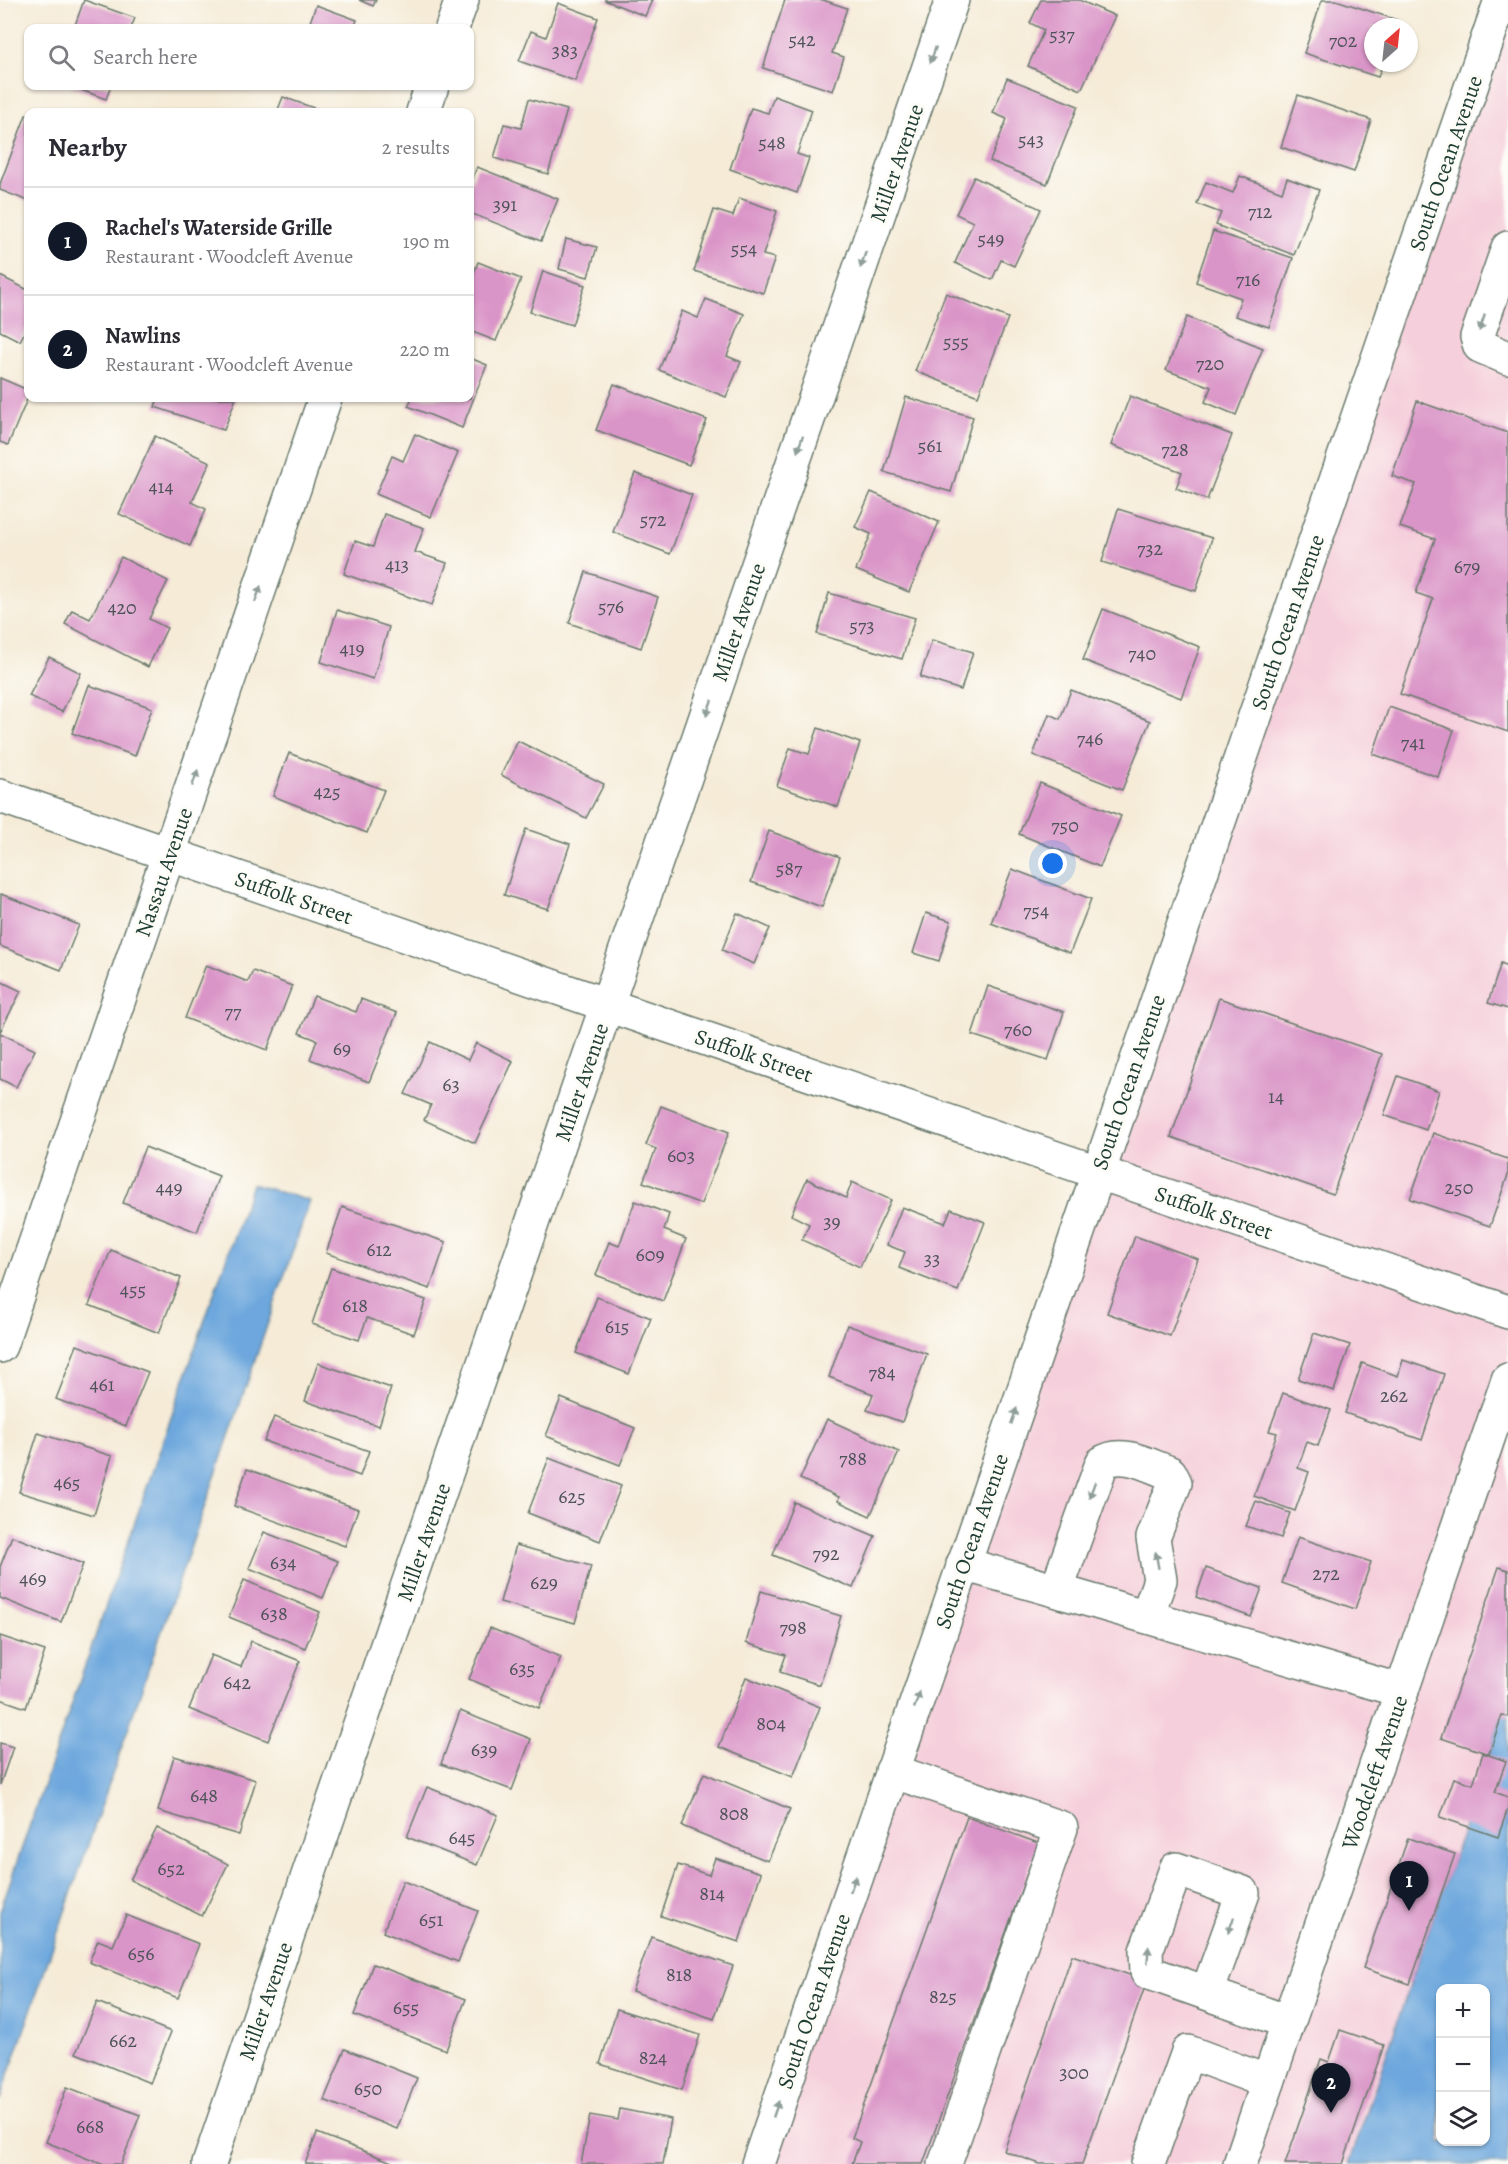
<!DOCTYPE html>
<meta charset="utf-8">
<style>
:root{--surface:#fff;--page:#f2f2f3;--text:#2b2b33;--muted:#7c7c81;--line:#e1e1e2;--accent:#111827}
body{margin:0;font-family:Alegreya,serif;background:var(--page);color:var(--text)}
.controls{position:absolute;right:18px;bottom:18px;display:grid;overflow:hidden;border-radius:12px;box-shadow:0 2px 4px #0004}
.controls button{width:54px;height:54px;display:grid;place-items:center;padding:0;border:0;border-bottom:2px solid var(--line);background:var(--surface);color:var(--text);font:30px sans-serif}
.compass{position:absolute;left:1364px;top:18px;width:54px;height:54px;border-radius:50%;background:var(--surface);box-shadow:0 2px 4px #0004;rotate:27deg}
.you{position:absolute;left:1053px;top:864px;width:21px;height:21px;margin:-15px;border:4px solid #fff;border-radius:50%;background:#1a73e8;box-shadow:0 0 0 9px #1a73e833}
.badge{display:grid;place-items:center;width:39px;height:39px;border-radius:50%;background:var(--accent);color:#fff;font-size:20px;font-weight:700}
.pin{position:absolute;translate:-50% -50px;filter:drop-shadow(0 2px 3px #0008)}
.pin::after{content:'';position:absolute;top:32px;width:21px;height:18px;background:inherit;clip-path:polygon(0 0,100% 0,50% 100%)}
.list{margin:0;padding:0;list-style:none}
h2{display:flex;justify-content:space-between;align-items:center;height:78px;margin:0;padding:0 24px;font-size:26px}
h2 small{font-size:20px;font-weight:400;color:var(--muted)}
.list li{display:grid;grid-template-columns:39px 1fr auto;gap:18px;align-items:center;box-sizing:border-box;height:108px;padding:0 24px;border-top:2px solid var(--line)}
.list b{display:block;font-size:22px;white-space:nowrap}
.list p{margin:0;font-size:20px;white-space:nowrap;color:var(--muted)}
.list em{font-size:20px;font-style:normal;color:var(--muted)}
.icon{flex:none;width:33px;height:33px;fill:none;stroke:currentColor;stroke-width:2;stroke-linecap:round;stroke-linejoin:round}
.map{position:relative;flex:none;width:1508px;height:2164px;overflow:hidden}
.search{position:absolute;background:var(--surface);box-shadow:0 2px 4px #0004;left:24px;top:24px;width:450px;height:66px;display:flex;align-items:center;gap:15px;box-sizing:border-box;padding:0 21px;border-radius:12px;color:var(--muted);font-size:22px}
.panel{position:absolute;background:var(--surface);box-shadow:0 2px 4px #0004;left:24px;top:108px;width:450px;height:294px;border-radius:12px}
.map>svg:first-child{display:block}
</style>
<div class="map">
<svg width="1508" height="2164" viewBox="0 0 1508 2164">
<rect width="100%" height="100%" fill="#fdfcf7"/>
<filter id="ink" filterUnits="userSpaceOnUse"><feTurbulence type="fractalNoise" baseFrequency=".0167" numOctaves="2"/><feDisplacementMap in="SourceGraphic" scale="12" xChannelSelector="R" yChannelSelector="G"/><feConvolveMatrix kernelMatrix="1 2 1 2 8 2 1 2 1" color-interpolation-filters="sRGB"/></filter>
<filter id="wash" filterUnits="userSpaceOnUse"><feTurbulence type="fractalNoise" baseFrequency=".008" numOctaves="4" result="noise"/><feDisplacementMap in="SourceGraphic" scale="24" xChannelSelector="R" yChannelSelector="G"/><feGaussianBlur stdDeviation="1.35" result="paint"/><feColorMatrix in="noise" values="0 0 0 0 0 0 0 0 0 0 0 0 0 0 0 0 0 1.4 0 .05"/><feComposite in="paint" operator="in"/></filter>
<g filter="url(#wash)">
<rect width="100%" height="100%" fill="#f5ebd7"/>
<polygon fill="#f5cfdb" points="1497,0 1508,0 1508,1698 1349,2164 741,2164"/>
<g fill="#6da7dd" stroke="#467288" stroke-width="1.5" fill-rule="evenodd">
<polygon points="252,1184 310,1201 0,2100 0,1911"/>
<path d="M1508,1698V2164H1349ZM1440,1988H1486V2142H1440Z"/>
</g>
<g id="blocks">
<g fill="#da95c8">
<polygon points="84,0 135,18 131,28 74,28"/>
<polygon points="359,0 376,0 373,6"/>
<polygon points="604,0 652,0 645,16"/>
<polygon points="785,0 823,0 847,8 832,53 844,57 833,91 763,68"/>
<polygon points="1041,0 1079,0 1115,16 1081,90 1028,66 1044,30 1030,23"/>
<polygon points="1322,0 1336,0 1397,20 1395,27 1373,27 1373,63 1383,63 1378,77 1304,53"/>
<polygon points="558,3 598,18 575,81 519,61 531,31 546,37"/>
<polygon points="316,5 357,20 354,28 308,28"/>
<polygon points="1007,78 1078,106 1047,184 990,161 1007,119 993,113"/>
<polygon points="70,86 111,86 106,99"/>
<polygon points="1298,95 1371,120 1354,172 1281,147"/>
<polygon points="774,96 812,110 797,154 809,158 797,193 730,169 751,108 768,113"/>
<polygon points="283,97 325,112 277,112"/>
<polygon points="529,99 567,110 548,174 494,158 504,124 521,128"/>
<polygon points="26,115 28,115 28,201 0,190 0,184"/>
<polygon points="477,167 558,199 541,241 470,213 470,186"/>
<polygon points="1240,176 1282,192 1287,178 1319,190 1294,255 1216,225 1221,213 1197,204 1206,182 1233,193"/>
<polygon points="974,177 1041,209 1014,266 1001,260 992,280 955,263 973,222 956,214"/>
<polygon points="739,198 777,211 763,255 775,258 763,293 694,271 714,210 733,216"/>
<polygon points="1213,231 1293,258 1269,327 1235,316 1241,298 1196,282"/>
<polygon points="566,239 597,247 588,277 559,269"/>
<polygon points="478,262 521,279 496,341 470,331 470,283"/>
<polygon points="543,271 585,285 572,325 530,312"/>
<polygon points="0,276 28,290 28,325 20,341 0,331"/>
<polygon points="946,293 1008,318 978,396 915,371"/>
<polygon points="706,299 744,314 727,356 741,362 726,397 659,370 682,311 698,318"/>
<polygon points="1187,317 1263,348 1236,415 1205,402 1211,387 1166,370"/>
<polygon points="470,358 487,365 462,428 408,406 412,398 470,398"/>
<polygon points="0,378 28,390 28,397 8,445 0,442"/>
<polygon points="614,384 707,420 689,465 596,430"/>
<polygon points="1130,396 1232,435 1207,500 1176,488 1182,472 1111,445"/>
<polygon points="906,397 973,417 951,492 884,472"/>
<polygon points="158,398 236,398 224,430 155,407"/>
<polygon points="1417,401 1508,433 1508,732 1400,694 1433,599 1416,593 1435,539 1400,527 1416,484 1392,476"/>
<polygon points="415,434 458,453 431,517 376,494 392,456 403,461"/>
<polygon points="155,436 210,462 192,502 206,509 190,546 119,514"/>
<polygon points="635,473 692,495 670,554 613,532"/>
<polygon points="871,492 939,522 909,592 856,570 871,534 855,527"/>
<polygon points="1118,509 1212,538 1196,591 1102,562"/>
<polygon points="384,514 424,528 415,552 447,563 432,605 344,574 355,541 373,547"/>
<polygon points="121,557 168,581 149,619 167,628 148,667 65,624 72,610 90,619"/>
<polygon points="586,572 658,597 641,648 569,623"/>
<polygon points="829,593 915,618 902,659 817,634"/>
<polygon points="1103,609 1200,647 1181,698 1083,660"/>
<polygon points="337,610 389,627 373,679 321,662"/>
<polygon points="932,640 973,652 961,690 920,677"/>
<polygon points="49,657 81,673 62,712 29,696"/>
<polygon points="89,685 152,708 135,756 72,733"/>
<polygon points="1071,690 1150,721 1122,790 1033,755 1049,714 1060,719"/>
<polygon points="1389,707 1454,730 1438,777 1373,754"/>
<polygon points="818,728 860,743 838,807 777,786 790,748 809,754"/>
<polygon points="518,741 604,784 586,818 501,775"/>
<polygon points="289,753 384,790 367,833 273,796"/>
<polygon points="1040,783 1121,816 1100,867 1019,834"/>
<polygon points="526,829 570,844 548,909 504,895"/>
<polygon points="769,831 840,857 822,907 751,882"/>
<polygon points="1012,869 1091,899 1070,953 991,923"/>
<polygon points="1,894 79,925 61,970 0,946"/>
<polygon points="737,913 770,928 754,964 722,950"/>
<polygon points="926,913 951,921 939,961 913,953"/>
<polygon points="1501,963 1508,966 1508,1009 1488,1003"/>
<polygon points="206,965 248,982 253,971 292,986 267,1050 185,1018"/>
<polygon points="0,981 21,991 0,1032"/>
<polygon points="988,986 1064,1012 1048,1060 972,1035"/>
<polygon points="314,996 356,1012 361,999 397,1013 369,1082 310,1059 317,1040 299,1033"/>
<polygon points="1219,998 1382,1054 1333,1194 1171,1137"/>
<polygon points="0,1033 35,1050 16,1087 0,1079"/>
<polygon points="430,1042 468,1060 476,1043 513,1061 475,1143 424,1120 431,1105 405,1094"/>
<polygon points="1398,1076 1439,1091 1426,1130 1384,1115"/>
<polygon points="661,1106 729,1132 701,1204 643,1182 656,1149 646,1145"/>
<polygon points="1433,1133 1508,1159 1508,1175 1490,1226 1410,1199"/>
<polygon points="145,1147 219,1176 197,1232 123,1203"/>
<polygon points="807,1179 846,1198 852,1182 891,1200 860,1267 802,1240 809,1224 791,1215"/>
<polygon points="635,1201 669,1214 664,1230 686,1239 663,1301 596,1275 609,1242 619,1246"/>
<polygon points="342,1207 446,1242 430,1289 326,1253"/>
<polygon points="902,1207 945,1223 951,1209 985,1222 958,1291 899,1268 905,1252 887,1245"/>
<polygon points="1135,1236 1198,1259 1170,1336 1107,1313"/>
<polygon points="111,1250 181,1278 159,1333 89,1305"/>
<polygon points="331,1268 426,1300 414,1334 367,1318 359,1340 312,1324"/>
<polygon points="597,1297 651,1318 629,1374 576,1353"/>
<polygon points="847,1325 927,1354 902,1422 867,1410 873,1394 829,1377"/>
<polygon points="1314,1333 1350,1345 1334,1391 1298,1379"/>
<polygon points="77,1345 148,1372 126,1426 56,1399"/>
<polygon points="1403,1360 1444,1374 1422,1440 1345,1413 1362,1363 1398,1376"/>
<polygon points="318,1363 391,1388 379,1426 305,1401"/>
<polygon points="1283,1393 1331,1410 1318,1446 1307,1442 1298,1468 1309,1472 1295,1511 1254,1496 1277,1433 1269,1431"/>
<polygon points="561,1398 635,1428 620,1465 546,1436"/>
<polygon points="274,1417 369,1451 360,1476 264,1441"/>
<polygon points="827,1419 899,1452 870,1516 838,1501 839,1497 800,1479"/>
<polygon points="38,1433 112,1456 94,1515 19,1492"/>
<polygon points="549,1458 621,1486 600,1541 528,1513"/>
<polygon points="247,1469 358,1509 345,1546 234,1506"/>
<polygon points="1256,1501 1290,1513 1281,1538 1246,1526"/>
<polygon points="794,1502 875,1536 853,1588 773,1555"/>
<polygon points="264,1532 338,1561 323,1598 249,1568"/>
<polygon points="12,1536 83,1564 61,1622 0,1598 0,1567"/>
<polygon points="1298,1537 1371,1562 1355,1609 1282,1583"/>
<polygon points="516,1545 591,1566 575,1623 500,1602"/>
<polygon points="1499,1567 1508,1570 1508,1717 1502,1715 1489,1754 1441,1738"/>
<polygon points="1206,1568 1262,1588 1251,1617 1196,1597"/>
<polygon points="244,1580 320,1612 305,1648 229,1617"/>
<polygon points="761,1591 841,1616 820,1685 780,1672 786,1655 746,1643"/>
<polygon points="490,1628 561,1657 539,1708 469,1679"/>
<polygon points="0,1636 45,1651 26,1708 0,1699"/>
<polygon points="251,1641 300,1661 268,1741 189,1709 211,1655 241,1667"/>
<polygon points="746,1677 820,1707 793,1777 719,1747"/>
<polygon points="460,1711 531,1739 512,1790 441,1764"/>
<polygon points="0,1743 13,1747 0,1785"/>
<polygon points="1483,1753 1506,1761 1495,1792 1508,1797 1508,1808 1498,1837 1440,1817 1454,1778 1473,1784"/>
<polygon points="174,1756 256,1780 239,1835 158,1811"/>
<polygon points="704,1773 790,1809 768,1861 682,1826"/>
<polygon points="427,1787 498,1815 477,1865 407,1837"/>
<polygon points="967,1817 1038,1843 923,2164 852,2164 860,2142 852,2138"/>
<polygon points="157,1828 228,1864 202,1916 130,1880"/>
<polygon points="1408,1838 1455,1854 1410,1984 1363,1968"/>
<polygon points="715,1858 761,1873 739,1942 661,1916 678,1865 709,1875"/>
<polygon points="403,1881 478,1911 458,1962 383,1932"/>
<polygon points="126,1915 199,1944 178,1998 89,1962 98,1940 113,1946"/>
<polygon points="651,1937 733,1966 714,2019 632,1991"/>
<polygon points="1072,1955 1147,1981 1082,2164 1040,2164 1004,2151"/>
<polygon points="373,1964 466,1999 446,2050 354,2015"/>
<polygon points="97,2002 171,2032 150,2083 76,2053"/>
<polygon points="617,2009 700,2035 682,2090 600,2064"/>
<polygon points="1340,2030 1384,2045 1343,2164 1285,2164 1321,2059 1329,2062"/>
<polygon points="345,2049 417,2078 397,2129 324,2100"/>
<polygon points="67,2087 140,2115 121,2164 101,2164 46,2142"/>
<polygon points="620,2109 671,2119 663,2164 581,2164 590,2115 618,2120"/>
<polygon points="317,2133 397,2164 305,2164"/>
</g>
</g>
</g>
<g filter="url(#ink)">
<use href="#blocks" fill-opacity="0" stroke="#6a7a6d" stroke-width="1.5"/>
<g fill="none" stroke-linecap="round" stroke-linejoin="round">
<defs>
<g id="minor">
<polyline points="452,28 462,0"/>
<polyline points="423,112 432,86"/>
<polyline points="1508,248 1477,337 1480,346 1508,358"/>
<polyline points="0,796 607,1005 1508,1312"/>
<polyline points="0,1346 325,398"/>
<polyline points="963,1564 1065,1593"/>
<path d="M1147,1616L1160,1580L1153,1538L1175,1483L1170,1473C1150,1466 1122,1449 1102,1463L1059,1583L1065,1593L1402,1691"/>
<polyline points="892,1771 1061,1828 945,2164"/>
<polyline points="1207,1993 1243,1893 1176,1869 1146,1951 1147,1972 1288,2022"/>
<polyline points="209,2164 952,0"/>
<polyline points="758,2164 1501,0"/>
<polyline points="1148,2164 1188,2052 1268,2082"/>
<polyline points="1240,2164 1508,1380"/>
</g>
</defs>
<use href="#minor" stroke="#6a7a6d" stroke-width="36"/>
<use href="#minor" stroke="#fff" stroke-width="33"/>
</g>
<defs><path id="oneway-solid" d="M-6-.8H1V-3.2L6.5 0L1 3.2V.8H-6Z" transform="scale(1.5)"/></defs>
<g fill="#8f9e9a">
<use href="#oneway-solid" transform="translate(933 55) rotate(109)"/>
<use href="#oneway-solid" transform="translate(863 260) rotate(109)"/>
<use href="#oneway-solid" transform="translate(1482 323) rotate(109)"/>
<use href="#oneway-solid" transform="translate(800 444) rotate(109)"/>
<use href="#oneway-solid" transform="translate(258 594) rotate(-71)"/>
<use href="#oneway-solid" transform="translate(709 708) rotate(109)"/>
<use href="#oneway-solid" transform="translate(195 778) rotate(-71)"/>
<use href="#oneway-solid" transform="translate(1014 1416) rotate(-71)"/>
<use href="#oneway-solid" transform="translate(1092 1490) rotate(110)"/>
<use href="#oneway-solid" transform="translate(1157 1560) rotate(-100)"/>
<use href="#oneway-solid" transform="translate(917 1700) rotate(-71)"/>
<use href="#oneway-solid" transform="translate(853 1884) rotate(-71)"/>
<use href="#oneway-solid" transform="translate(1231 1925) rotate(110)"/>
<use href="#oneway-solid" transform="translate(1148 1955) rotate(-86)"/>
<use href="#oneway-solid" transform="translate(776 2109) rotate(-71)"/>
</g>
</g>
<g text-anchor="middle" stroke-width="6" stroke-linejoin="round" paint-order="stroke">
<g font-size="20" fill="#4e5359">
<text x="1062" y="41">537</text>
<text x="802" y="46">542</text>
<text x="1343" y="47">702</text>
<text x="565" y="57">383</text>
<text x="1031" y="146">543</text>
<text x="772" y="149">548</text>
<text x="505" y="211">391</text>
<text x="1260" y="218">712</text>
<text x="991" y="245">549</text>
<text x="744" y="255">554</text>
<text x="1248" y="286">716</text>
<text x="956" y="348">555</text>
<text x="1210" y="370">720</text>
<text x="930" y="452">561</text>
<text x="1175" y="456">728</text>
<text x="161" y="493">414</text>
<text x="653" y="526">572</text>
<text x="1150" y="555">732</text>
<text x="397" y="571">413</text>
<text x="1467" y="573">679</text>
<text x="611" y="613">576</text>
<text x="122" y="614">420</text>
<text x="862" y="632">573</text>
<text x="352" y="655">419</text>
<text x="1142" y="660">740</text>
<text x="1090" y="745">746</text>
<text x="1413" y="749">741</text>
<text x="327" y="798">425</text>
<text x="1065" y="832">750</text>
<text x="789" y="875">587</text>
<text x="1036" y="917">754</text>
<text x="233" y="1018">77</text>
<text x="1018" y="1036">760</text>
<text x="342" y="1055">69</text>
<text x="451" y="1091">63</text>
<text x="1276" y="1103">14</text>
<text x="681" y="1162">603</text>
<text x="169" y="1194">449</text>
<text x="1459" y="1194">250</text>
<text x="832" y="1228">39</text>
<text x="379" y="1256">612</text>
<text x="650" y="1261">609</text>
<text x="932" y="1265">33</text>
<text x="133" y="1296">455</text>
<text x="355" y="1312">618</text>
<text x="617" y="1333">615</text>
<text x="882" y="1379">784</text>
<text x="102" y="1391">461</text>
<text x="1394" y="1402">262</text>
<text x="853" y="1465">788</text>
<text x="67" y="1489">465</text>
<text x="572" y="1503">625</text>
<text x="826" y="1560">792</text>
<text x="283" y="1569">634</text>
<text x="1326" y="1580">272</text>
<text x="33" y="1585">469</text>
<text x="544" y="1589">629</text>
<text x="274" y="1620">638</text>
<text x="793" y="1634">798</text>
<text x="522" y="1675">635</text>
<text x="237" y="1689">642</text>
<text x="771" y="1730">804</text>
<text x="484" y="1756">639</text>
<text x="204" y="1802">648</text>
<text x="734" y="1820">808</text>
<text x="462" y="1844">645</text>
<text x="171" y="1875">652</text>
<text x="712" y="1900">814</text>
<text x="431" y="1926">651</text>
<text x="141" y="1960">656</text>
<text x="679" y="1981">818</text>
<text x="943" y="2003">825</text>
<text x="406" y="2014">655</text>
<text x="123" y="2047">662</text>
<text x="653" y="2064">824</text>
<text x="1074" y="2079">300</text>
<text x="368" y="2095">650</text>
<text x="90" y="2133">668</text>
</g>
<g font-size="22" fill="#1f3d34" stroke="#fdfcf7">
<text transform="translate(896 163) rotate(-71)" y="8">Miller Avenue</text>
<text transform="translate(1445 163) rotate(-71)" y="8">South Ocean Avenue</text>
<text transform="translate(738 622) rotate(-71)" y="8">Miller Avenue</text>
<text transform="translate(1287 622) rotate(-71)" y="8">South Ocean Avenue</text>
<text transform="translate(163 872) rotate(-71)" y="8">Nassau Avenue</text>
<text transform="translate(294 897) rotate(19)" y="8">Suffolk Street</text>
<text transform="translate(754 1055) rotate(19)" y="8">Suffolk Street</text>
<text transform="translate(581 1082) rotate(-71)" y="8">Miller Avenue</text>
<text transform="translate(1128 1082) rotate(-71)" y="8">South Ocean Avenue</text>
<text transform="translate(1214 1212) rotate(19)" y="8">Suffolk Street</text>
<text transform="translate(971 1541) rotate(-71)" y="8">South Ocean Avenue</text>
<text transform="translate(423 1542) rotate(-71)" y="8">Miller Avenue</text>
<text transform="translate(1374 1772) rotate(-71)" y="8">Woodcleft Avenue</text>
<text transform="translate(265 2001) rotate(-71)" y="8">Miller Avenue</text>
<text transform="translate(813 2001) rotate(-71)" y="8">South Ocean Avenue</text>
</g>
</g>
</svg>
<div class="controls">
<button>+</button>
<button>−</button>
<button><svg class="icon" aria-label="layers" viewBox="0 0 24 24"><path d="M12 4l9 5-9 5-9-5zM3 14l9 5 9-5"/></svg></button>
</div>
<svg class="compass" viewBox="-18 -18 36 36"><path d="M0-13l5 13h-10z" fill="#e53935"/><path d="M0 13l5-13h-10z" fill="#7c7c81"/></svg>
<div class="you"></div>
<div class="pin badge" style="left:1409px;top:1911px">1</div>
<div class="pin badge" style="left:1331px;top:2113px">2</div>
<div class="search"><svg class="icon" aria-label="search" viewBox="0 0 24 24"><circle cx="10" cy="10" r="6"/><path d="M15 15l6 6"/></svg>Search here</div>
<section class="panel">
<h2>Nearby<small>2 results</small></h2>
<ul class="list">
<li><span class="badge">1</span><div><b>Rachel's Waterside Grille</b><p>Restaurant · Woodcleft Avenue</p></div><em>190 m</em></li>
<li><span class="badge">2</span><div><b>Nawlins</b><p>Restaurant · Woodcleft Avenue</p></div><em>220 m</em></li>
</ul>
</section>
</div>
